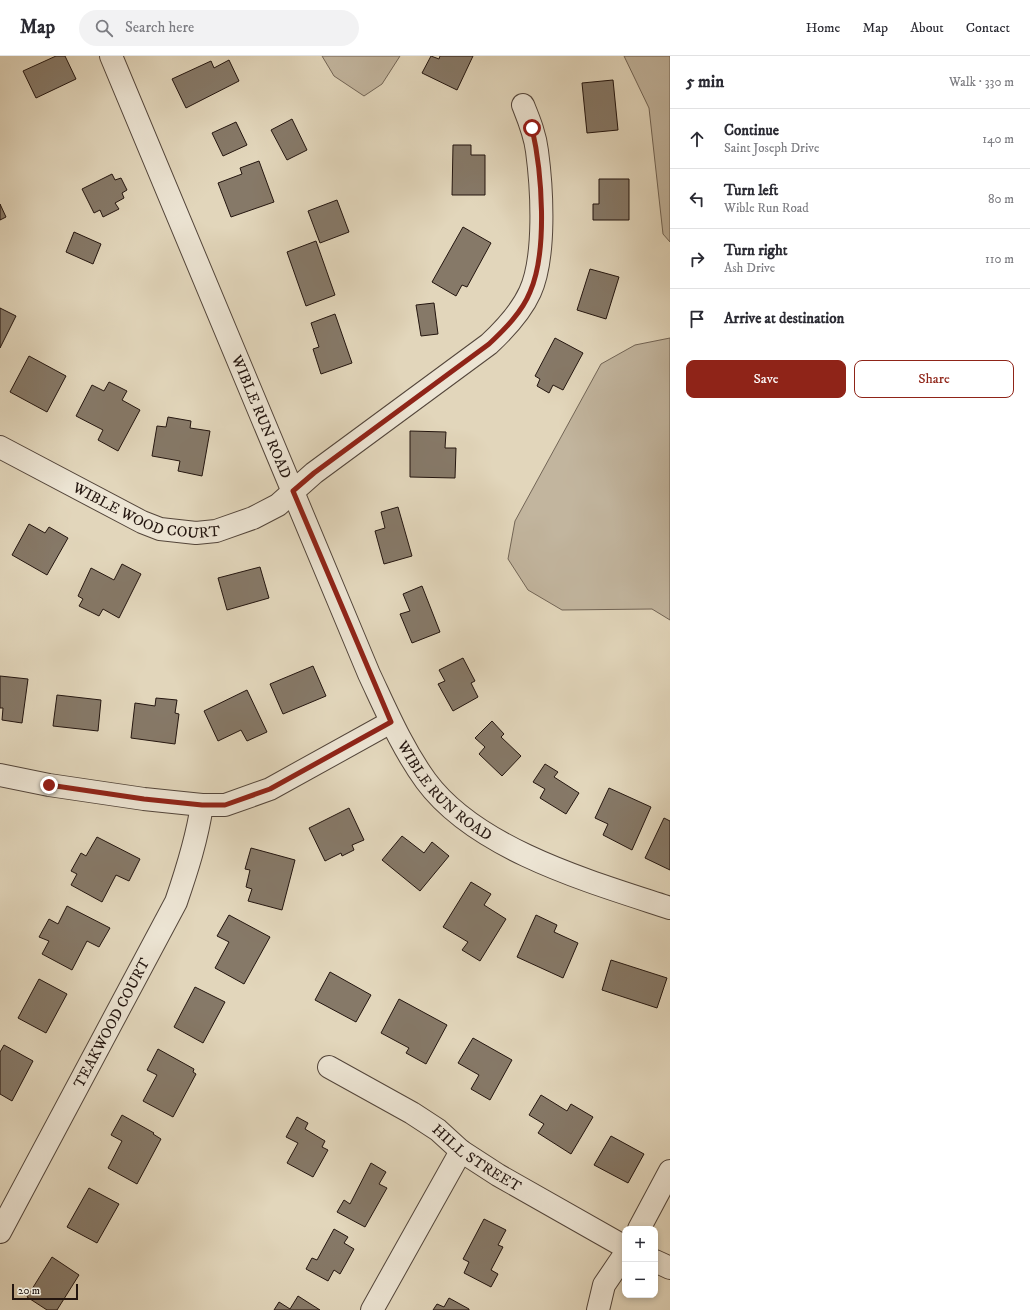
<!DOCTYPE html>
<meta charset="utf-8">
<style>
:root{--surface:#fff;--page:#f2f2f3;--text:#2b2b33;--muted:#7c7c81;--line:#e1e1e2;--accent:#8f2418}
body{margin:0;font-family:"IM FELL DW Pica",serif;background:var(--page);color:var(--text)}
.controls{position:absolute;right:12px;bottom:12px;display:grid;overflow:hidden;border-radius:8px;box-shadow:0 2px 6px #0003}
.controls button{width:36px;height:36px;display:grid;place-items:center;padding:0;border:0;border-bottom:1px solid var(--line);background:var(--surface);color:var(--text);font:20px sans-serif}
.scale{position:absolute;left:12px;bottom:10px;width:66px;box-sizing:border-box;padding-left:4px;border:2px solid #23150f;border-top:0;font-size:11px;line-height:14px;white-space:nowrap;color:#23150f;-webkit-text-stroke:3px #ece4d3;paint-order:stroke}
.stop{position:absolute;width:12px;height:12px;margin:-9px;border:3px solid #8f2418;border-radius:50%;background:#fff}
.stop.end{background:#8f2418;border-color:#fff;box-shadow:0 1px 4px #0008}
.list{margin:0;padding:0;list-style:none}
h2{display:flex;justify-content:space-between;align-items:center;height:52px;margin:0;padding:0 16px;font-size:17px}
h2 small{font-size:13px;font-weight:400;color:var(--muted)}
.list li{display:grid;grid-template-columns:26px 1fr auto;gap:12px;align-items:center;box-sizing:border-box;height:60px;padding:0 16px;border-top:1px solid var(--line)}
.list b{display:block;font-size:15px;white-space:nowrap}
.list p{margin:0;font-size:13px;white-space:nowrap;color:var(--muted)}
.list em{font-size:13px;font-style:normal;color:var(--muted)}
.actions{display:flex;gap:8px;padding:12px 16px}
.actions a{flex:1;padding:9px 0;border:1px solid var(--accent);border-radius:8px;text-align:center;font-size:14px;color:var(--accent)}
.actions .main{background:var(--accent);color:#fff}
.icon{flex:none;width:22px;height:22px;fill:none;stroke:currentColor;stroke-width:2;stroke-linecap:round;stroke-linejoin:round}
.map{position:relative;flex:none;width:670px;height:1254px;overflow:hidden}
header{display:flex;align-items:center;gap:24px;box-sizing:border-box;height:56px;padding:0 20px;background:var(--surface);border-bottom:1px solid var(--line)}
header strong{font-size:19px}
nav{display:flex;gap:22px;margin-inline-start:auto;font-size:14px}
.search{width:280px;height:36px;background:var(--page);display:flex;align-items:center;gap:10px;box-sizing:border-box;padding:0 14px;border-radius:22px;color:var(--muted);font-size:15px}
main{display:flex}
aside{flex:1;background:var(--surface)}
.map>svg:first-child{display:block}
</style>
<header>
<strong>Map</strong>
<div class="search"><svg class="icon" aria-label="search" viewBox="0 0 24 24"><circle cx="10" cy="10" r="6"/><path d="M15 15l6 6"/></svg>Search here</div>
<nav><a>Home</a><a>Map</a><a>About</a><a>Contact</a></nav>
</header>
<main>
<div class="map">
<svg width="670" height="1254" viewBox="0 0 670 1254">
<rect width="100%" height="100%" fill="#e2d6bb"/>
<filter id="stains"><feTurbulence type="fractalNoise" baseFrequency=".005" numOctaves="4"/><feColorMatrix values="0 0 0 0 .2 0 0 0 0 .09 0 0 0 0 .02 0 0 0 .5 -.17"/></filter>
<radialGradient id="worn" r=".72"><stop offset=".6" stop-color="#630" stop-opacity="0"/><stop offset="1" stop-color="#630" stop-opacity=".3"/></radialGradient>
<g fill="#c2b59e" stroke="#726556">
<polygon points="322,0 400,0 382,28 364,40 334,20"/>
<polygon points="624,0 670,0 670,186 663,178 649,52"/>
<polygon points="670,282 670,564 652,553 562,554 528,534 508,503 515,465 601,308 635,289"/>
</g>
<g fill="#867968" stroke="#23150f">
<polygon points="56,0 65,0 76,23 36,42 23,15"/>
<polygon points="431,0 439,3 440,0 473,0 457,34 422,17"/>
<polygon points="229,4 239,25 186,52 172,23 211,5 214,12"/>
<polygon points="613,24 618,74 587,77 582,27"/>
<polygon points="292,63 307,94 287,104 271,74"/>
<polygon points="236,66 247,89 223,100 212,77"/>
<polygon points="453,89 471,89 471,99 485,99 485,139 452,139"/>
<polygon points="259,105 274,146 231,161 218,127 242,118 240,112"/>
<polygon points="112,118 115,124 121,122 127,134 122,137 124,142 115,147 119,153 103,161 100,154 94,157 82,133"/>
<polygon points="599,123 629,123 629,164 593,164 593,148 599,148"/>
<polygon points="337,144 349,176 320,187 308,155"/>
<polygon points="0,148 6,161 0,164"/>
<polygon points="463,171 491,187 467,231 462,229 456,240 432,226"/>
<polygon points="74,176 101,188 93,208 66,196"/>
<polygon points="316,185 335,239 306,250 287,196"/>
<polygon points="590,213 619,221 606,263 577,254"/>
<polygon points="434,247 438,278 421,280 416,249"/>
<polygon points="0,252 16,260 0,292"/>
<polygon points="335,258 352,307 321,318 313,293 319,291 311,267"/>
<polygon points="555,282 583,297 563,334 553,329 549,337 537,330 540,323 535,320"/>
<polygon points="29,300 66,320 47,356 10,336"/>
<polygon points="109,326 127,335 122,344 140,354 118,395 98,384 103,374 76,360 92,329 104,335"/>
<polygon points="168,361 191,365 190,372 210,375 202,420 178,415 180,405 152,400 157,370 166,371"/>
<polygon points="410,375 446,376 445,392 456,392 455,422 410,421"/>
<polygon points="398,451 412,500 384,508 375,475 385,472 381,456"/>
<polygon points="29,468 45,477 49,471 68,482 47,519 12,499"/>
<polygon points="122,508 141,518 119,562 103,553 99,560 79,550 83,543 78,540 91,512 114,524"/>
<polygon points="260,511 269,542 227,554 218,522"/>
<polygon points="422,530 440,576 412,587 400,558 410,555 403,538"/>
<polygon points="463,602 475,625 471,627 478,641 453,655 438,628 445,625 439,614"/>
<polygon points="313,610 326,640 283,658 270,628"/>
<polygon points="0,620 28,623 22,667 2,664 3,652 0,652"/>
<polygon points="247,634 267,676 247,685 241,674 218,685 204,655"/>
<polygon points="57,639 101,644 98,675 53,670"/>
<polygon points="156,642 177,644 175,657 179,658 175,688 131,682 135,647 155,650"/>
<polygon points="492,665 504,678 501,681 521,700 502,720 479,698 485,691 475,682"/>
<polygon points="545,708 558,716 554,721 579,737 566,758 540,742 545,733 533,726"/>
<polygon points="609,732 651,751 632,794 603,779 608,768 595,762"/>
<polygon points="349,752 364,784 352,789 354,794 342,800 341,797 325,805 309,772"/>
<polygon points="664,762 670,765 670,814 645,802"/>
<polygon points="402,780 424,797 432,786 449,800 420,835 382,804"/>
<polygon points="97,781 140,803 129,825 116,819 102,846 71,829 77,818 71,815 81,797 86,800"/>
<polygon points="251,792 295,804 282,854 248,845 252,833 246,831 250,814 245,813"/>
<polygon points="471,826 491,838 484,849 506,863 480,905 462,894 468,886 443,871"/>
<polygon points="67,850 110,872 99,891 87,885 72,914 42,898 49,885 39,881 49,863 58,868"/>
<polygon points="229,859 270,881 244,928 215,912 229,886 217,880"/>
<polygon points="536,859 557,869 554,876 578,887 563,922 517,901"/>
<polygon points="611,904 667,922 657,952 602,934"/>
<polygon points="330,916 371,939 356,966 315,944"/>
<polygon points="39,923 67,938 46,977 18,962"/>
<polygon points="195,931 225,946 203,987 174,971"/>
<polygon points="399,943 447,969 426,1008 406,997 409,992 381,977"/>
<polygon points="473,982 512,1004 490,1044 471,1033 479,1019 458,1007"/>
<polygon points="4,989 33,1005 12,1045 0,1038 0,996"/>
<polygon points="158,993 194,1013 193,1016 196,1018 173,1061 143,1045 157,1019 147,1014"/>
<polygon points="541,1039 567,1055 571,1048 593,1061 571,1098 538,1077 544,1068 529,1059"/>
<polygon points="122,1059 154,1077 153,1078 161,1083 137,1128 108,1112 122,1085 111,1079"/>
<polygon points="297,1061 308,1067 305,1073 325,1085 322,1091 328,1094 313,1121 287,1107 298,1087 286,1081"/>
<polygon points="611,1080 644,1098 628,1127 594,1109"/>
<polygon points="371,1107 386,1116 379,1128 387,1132 365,1171 337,1156 344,1144 350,1148"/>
<polygon points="89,1132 119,1148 97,1187 67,1171"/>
<polygon points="484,1163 506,1174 498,1189 503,1191 491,1214 498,1218 491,1231 464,1217 469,1206 463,1203"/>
<polygon points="334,1173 348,1181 344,1187 354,1193 340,1218 334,1214 328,1225 306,1213 312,1202 317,1204"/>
<polygon points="52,1201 79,1219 57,1254 47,1254 27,1241"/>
<polygon points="298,1240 320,1254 274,1254 279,1246 290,1253"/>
<polygon points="449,1242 469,1253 469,1254 433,1254 437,1248 444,1251"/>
</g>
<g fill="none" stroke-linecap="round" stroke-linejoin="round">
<defs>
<g id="minor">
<path id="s1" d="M111,0L369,618C386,654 402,692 426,725C477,794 591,826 670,852"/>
<path id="s2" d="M0,391L142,466L160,473L196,477L216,475L253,462L278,449L314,417L489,288C505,273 521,256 530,236C546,201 542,132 537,95C535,78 529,64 523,49"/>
<polyline points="0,719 49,729 144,743 202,749 225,749 270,733 391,666"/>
<path id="s3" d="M329,1011L412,1057L438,1074L461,1095L498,1119L625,1191"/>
<polyline points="639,1173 670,1115"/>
<path id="s4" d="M0,1176L176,846C187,814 197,783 202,749"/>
<polyline points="655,1205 670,1212"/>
<polyline points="372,1254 461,1095"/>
<polyline points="598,1254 604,1229 625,1198"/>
</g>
</defs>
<use href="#minor" stroke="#53453a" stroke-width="24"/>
<use href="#minor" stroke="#ece4d3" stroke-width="22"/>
</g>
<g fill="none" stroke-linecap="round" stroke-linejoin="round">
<path stroke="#8f2418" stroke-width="5" d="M49,729L144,743L202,749H225L270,733L391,666L293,435L314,417L489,288C505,273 522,256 530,236C548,195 542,116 532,72"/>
</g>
<g text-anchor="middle" stroke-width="3" stroke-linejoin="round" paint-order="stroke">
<g font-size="15" fill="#23150f" stroke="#ece4d3">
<text dy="5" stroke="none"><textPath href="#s1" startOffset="391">WIBLE RUN ROAD</textPath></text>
<text dy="5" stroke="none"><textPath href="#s2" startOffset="162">WIBLE WOOD COURT</textPath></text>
<text dy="5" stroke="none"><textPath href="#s1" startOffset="811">WIBLE RUN ROAD</textPath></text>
<text dy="5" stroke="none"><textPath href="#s4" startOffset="237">TEAKWOOD COURT</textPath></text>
<text dy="5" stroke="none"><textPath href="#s3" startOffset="174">HILL STREET</textPath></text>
</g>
</g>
<rect width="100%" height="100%" filter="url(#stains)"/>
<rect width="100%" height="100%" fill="url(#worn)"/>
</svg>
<div class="controls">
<button>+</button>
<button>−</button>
</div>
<div class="scale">20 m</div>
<div class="stop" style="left:532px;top:72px"></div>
<div class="stop end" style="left:49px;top:729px"></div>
</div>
<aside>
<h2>5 min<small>Walk · 330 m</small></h2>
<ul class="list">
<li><svg class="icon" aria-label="ahead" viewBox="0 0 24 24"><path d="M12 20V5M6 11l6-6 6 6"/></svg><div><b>Continue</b><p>Saint Joseph Drive</p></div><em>140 m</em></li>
<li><svg class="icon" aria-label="left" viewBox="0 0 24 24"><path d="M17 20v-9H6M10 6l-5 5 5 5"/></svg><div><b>Turn left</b><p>Wible Run Road</p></div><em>80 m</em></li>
<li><svg class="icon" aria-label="right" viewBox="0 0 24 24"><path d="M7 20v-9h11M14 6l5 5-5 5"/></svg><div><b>Turn right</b><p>Ash Drive</p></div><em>110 m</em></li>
<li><svg class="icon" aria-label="arrive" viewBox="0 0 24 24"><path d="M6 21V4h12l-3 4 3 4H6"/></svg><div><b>Arrive at destination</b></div></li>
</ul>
<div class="actions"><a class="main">Save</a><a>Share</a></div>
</aside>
</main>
